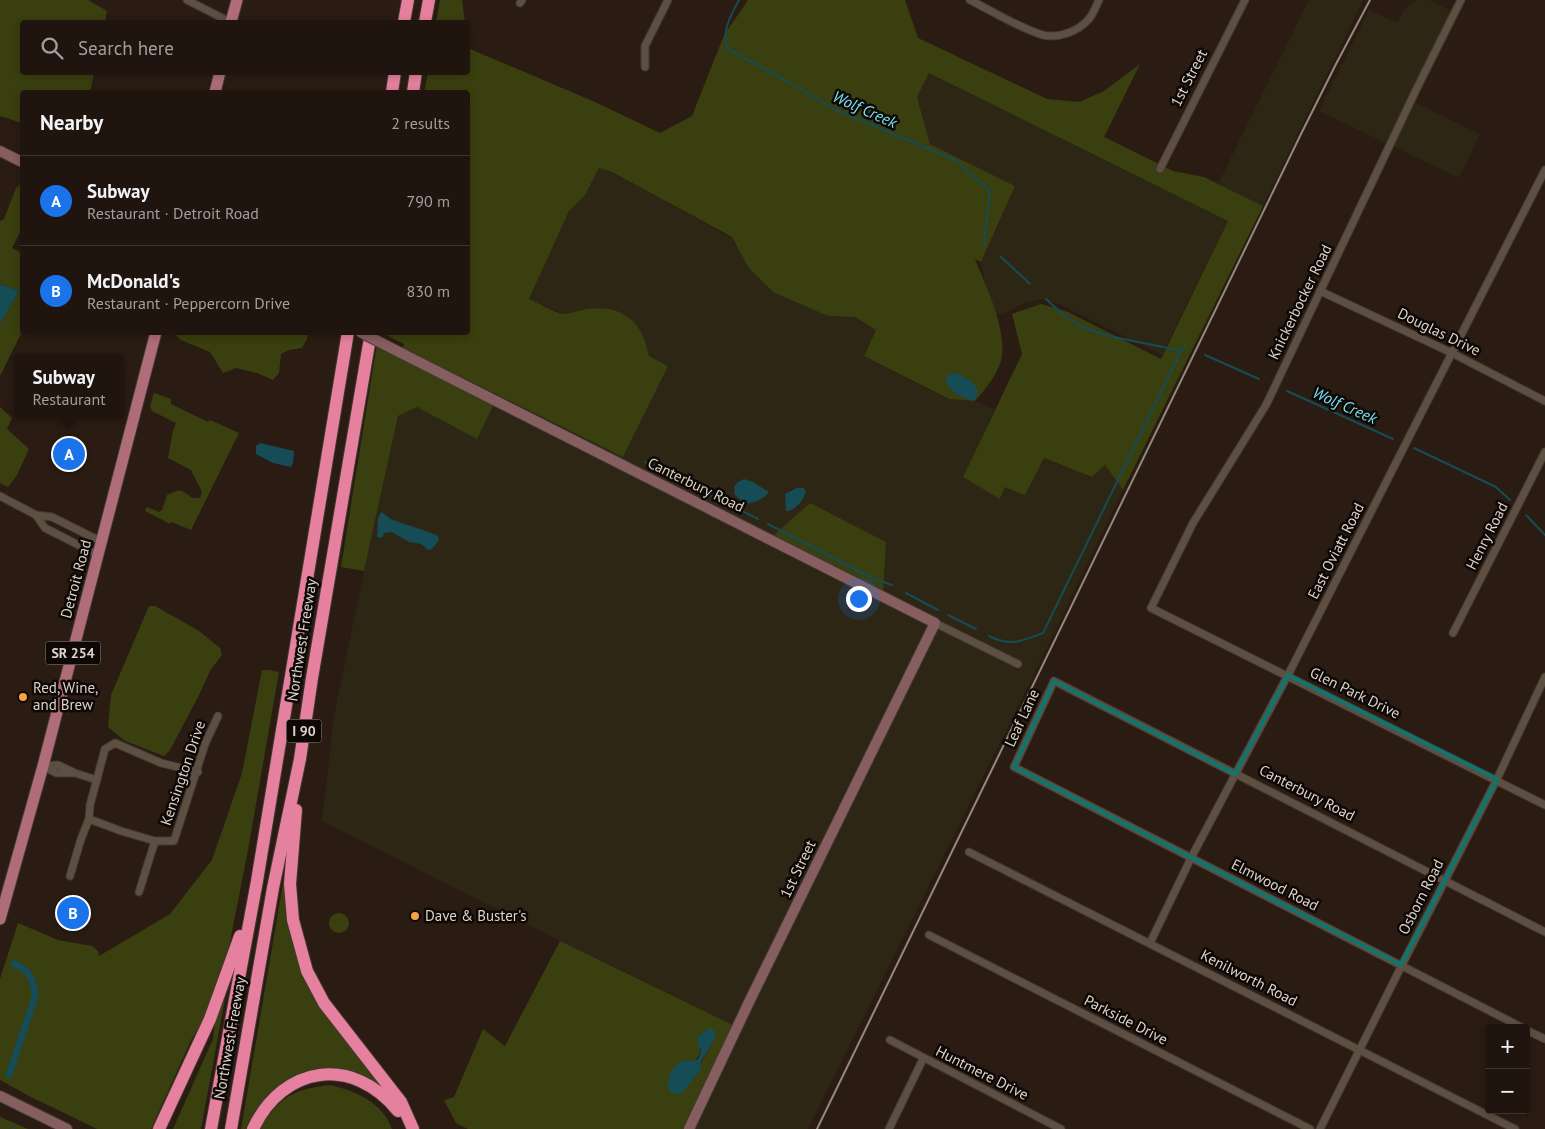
<!DOCTYPE html>
<meta charset="utf-8">
<style>
:root{--surface:#20150e;--page:#281e17;--text:#f1f3f6;--muted:#a29f9e;--line:#3d342e;--accent:#1a73e8}
body{margin:0;font-family:"PT Sans",sans-serif;background:var(--page);color:var(--text)}
.controls{position:absolute;right:15px;bottom:15px;display:grid;overflow:hidden;border-radius:5px;box-shadow:0 2px 8px #0003}
.controls button{width:45px;height:45px;display:grid;place-items:center;padding:0;border:0;border-bottom:1px solid var(--line);background:var(--surface);color:var(--text);font:25px sans-serif}
.you{position:absolute;left:858px;top:598px;width:18px;height:18px;margin:-12px;border:4px solid #fff;border-radius:50%;background:#1a73e8;box-shadow:0 0 0 8px #1a73e833}
.badge{display:grid;place-items:center;width:32px;height:32px;border-radius:50%;background:var(--accent);color:#fff;font-size:16px;font-weight:700}
.pin{position:absolute;translate:-50% -50%;border:2px solid #fff;box-shadow:0 1px 5px #0006}
.popup{position:absolute;left:14px;top:354px;width:110px;height:65px;box-sizing:border-box;display:grid;place-content:center;border-radius:5px;background:var(--surface);filter:drop-shadow(0 1px 4px #0005);font-size:16px;white-space:nowrap;color:var(--muted)}
.popup b{font-size:19px;color:var(--text)}
.popup::after{content:'';position:absolute;left:50%;top:100%;margin-left:-10px;border:10px solid transparent;border-top-color:var(--surface)}
.list{margin:0;padding:0;list-style:none}
h2{display:flex;justify-content:space-between;align-items:center;height:65px;margin:0;padding:0 20px;font-size:21px}
h2 small{font-size:16px;font-weight:400;color:var(--muted)}
.list li{display:grid;grid-template-columns:32px 1fr auto;gap:15px;align-items:center;box-sizing:border-box;height:90px;padding:0 20px;border-top:1px solid var(--line)}
.list b{display:block;font-size:19px;white-space:nowrap}
.list p{margin:0;font-size:16px;white-space:nowrap;color:var(--muted)}
.list em{font-size:16px;font-style:normal;color:var(--muted)}
.icon{flex:none;width:28px;height:28px;fill:none;stroke:currentColor;stroke-width:2;stroke-linecap:round;stroke-linejoin:round}
.map{position:relative;flex:none;width:1545px;height:1129px;overflow:hidden}
.search{position:absolute;background:var(--surface);box-shadow:0 2px 8px #0003;left:20px;top:20px;width:450px;height:55px;display:flex;align-items:center;gap:12px;box-sizing:border-box;padding:0 18px;border-radius:5px;color:var(--muted);font-size:19px}
.panel{position:absolute;background:var(--surface);box-shadow:0 2px 8px #0003;left:20px;top:90px;width:450px;height:245px;border-radius:5px}
.map>svg:first-child{display:block}
</style>
<div class="map">
<svg width="1545" height="1129" viewBox="0 0 1545 1129">
<rect width="100%" height="100%" fill="#2a1c12"/>
<g fill="#2d2615">
<polygon points="1309,0 1363,0 1263,206 1218,184"/>
<polygon points="1418,0 1429,0 1451,11 1408,99 1480,134 1459,178 1319,111 1369,10 1397,23 1405,8"/>
<polygon points="929,72 1228,221 1162,355 1059,304 1041,299 1025,303 1008,312 992,316 981,262 1015,186 930,144 917,97"/>
<polygon points="599,168 612,172 732,238 748,267 828,316 855,317 876,330 864,356 948,399 975,401 995,409 963,477 1001,499 1005,487 1043,458 1092,477 1105,465 1123,490 1036,670 808,1129 685,1129 735,1026 560,941 322,821 334,716 364,571 398,416 417,407 477,438 498,395 623,457 668,366 649,356 647,347 586,309 562,314 529,299 569,210 585,195"/>
</g>
<g fill="#3a3f0f" fill-rule="evenodd">
<polygon points="0,0 88,0 107,11 105,22 22,22 22,72 94,73 90,92 22,92 22,123 0,116"/>
<polygon points="440,0 462,0 465,22 436,22"/>
<path d="M748,0H905L918,38L1047,99L1079,102L1104,91L1140,64L1104,137L1173,171L1204,177L1263,206L1123,490L1105,465L1092,477L1044,458L1025,495L1005,487L1000,499L963,477L1022,354L1012,314L1041,304L1068,312L1161,359L1228,221L929,73L917,97L930,144L1015,186L981,262L975,259C986,287 1005,324 1002,355C1001,370 985,390 975,401L949,399L864,356L876,330L855,317L828,316L773,292L748,267L732,237L612,172L599,168L585,195L569,211L529,299C537,302 556,314 564,314C572,313 579,310 587,309C623,304 643,322 649,356L668,366L623,457L403,348L404,344L382,333L468,332V92H424L428,73L468,72V36L470,49L595,102L660,133L692,116L724,35Z"/>
<polygon points="22,184 22,228 12,248 22,253 22,332 0,376 0,324 19,291 0,284 0,221 4,219 16,188"/>
<polygon points="174,333 308,333 307,339 302,348 289,350 281,354 279,373 273,380 257,373 236,368 223,373 210,352 181,340"/>
<polygon points="377,344 495,402 477,439 417,407 398,416 364,571 341,567"/>
<path d="M154,393L171,399V404L208,422L210,420L239,433L191,530L172,522L170,524L145,511L147,507L159,512L162,510L167,495C181,488 181,490 193,498H200L202,492L191,470L168,458L173,431L176,423L152,411L150,406Z"/>
<polygon points="0,407 12,418 7,429 29,449 17,475 8,487 0,483"/>
<polygon points="810,503 886,542 883,592 772,537"/>
<polygon points="149,606 155,606 199,631 220,648 222,655 211,669 199,695 170,750 164,756 125,741 108,727 111,695"/>
<polygon points="262,670 269,670 279,672 248,850 229,947 205,1019 192,1038 151,1129 97,1129 27,1095 0,1080 0,979 18,923 58,940 92,946 98,951 99,956 170,914 212,860 242,773"/>
<polygon points="285,872 303,967 390,1092 310,1073 249,1129 241,1129"/>
<circle cx="339" cy="923" r="10"/>
<path d="M560,941L735,1026L685,1129H468L456,1123L444,1100L454,1097L483,1029L505,1046ZM715,1038L699,1067L669,1079L674,1068C686,1064 701,1063 700,1048Z"/>
<polygon points="226,993 201,1129 173,1129 213,1039 215,1022"/>
<path d="M330,1085C356,1091 382,1102 392,1129H260C279,1097 294,1089 330,1085Z"/>
<polygon points="0,1117 28,1129 0,1129"/>
</g>
<g fill="#154c56">
<polygon points="0,284 19,291 0,324"/>
<path d="M954,373C966,377 976,381 978,394L974,401C962,397 948,393 946,379L948,375Z"/>
<polygon points="260,443 294,451 293,463 291,467 273,463 256,454 256,446"/>
<path d="M744,479L753,482L769,492C764,499 754,503 745,504L735,495L734,487L738,482Z"/>
<path d="M797,488H803L806,491C804,499 795,512 786,511L785,494Z"/>
<path d="M381,512C386,514 388,518 393,520C409,526 423,529 438,536L439,540L432,549L428,550L421,544L409,542L392,532L384,533L382,538L377,537L378,519Z"/>
<path d="M710,1028L715,1031V1038L701,1062L700,1071L681,1094L671,1093C664,1084 671,1067 681,1062C689,1059 692,1064 699,1058L701,1049L698,1047V1036Z"/>
</g>
<g fill="none" stroke-linecap="round" stroke-linejoin="round">
<g stroke="#154c56" stroke-width="2">
<path d="M739,0C731,15 721,31 728,49L785,80L834,109L955,160L989,190V201L984,241L985,244"/>
<polyline points="1000,256 1030,284"/>
<path d="M1046,299C1057,309 1068,320 1083,327C1110,339 1150,343 1181,351L1185,346"/>
<polyline points="1205,355 1259,379"/>
<polyline points="1287,391 1393,439"/>
<polyline points="1414,448 1496,487 1510,500"/>
<polyline points="645,462 758,519"/>
<polyline points="1526,515 1545,535"/>
<polyline points="768,524 872,578 892,585"/>
<polyline points="906,593 938,610"/>
<polyline points="948,615 976,629"/>
<path d="M989,636C1011,647 1022,641 1043,633L1181,351"/>
<polyline points="13,1128 13,1129"/>
</g>
<path stroke="#154c56" stroke-width="7" d="M9,1075L35,997C34,981 30,969 14,964"/>
<defs>
<g id="street">
<polyline points="187,0 230,22"/>
<path d="M970,0C990,10 1021,29 1043,35C1058,39 1078,31 1088,20C1093,15 1096,6 1099,0"/>
<polyline points="1461,0 1416,90 1266,405 1193,523 1151,608 1545,805"/>
<polyline points="520,3 522,0"/>
<polyline points="645,67 645,46 668,0"/>
<polyline points="1160,169 1245,0"/>
<polyline points="1320,291 1452,353 1545,401"/>
<polyline points="0,496 36,515 52,517 102,542"/>
<polyline points="36,515 45,528 51,531 98,555"/>
<polyline points="935,623 1018,664"/>
<polyline points="1453,633 1545,452"/>
<polyline points="75,773 56,773 43,766 58,765 75,773 97,780"/>
<polyline points="89,819 121,831 155,841 174,841 205,744 218,716"/>
<polyline points="969,852 1515,1129"/>
<polyline points="70,876 81,839 89,819 90,805 105,749 115,743 161,763 198,772"/>
<polyline points="139,892 155,841"/>
<polyline points="929,935 1310,1129"/>
<polyline points="1150,943 1191,858 1288,675 1545,170"/>
<polyline points="1523,1028 1014,767 1054,681 1545,932"/>
<polyline points="1526,1030 1545,1039"/>
<polyline points="890,1040 1061,1129"/>
<polyline points="889,1129 923,1059"/>
<polyline points="1320,1129 1405,959 1497,779 1545,677"/>
</g>
<g id="secondary">
<polyline points="0,151 22,162"/>
<polyline points="401,353 935,623 750,1000 689,1129"/>
<polyline points="0,1096 67,1129"/>
</g>
<g id="primary">
<polyline points="231,22 237,0"/>
<polyline points="215,92 220,72"/>
<polyline points="0,919 43,766 156,332"/>
</g>
<g id="highway">
<polyline points="404,22 408,0"/>
<polyline points="425,22 429,0"/>
<polyline points="392,92 395,72"/>
<polyline points="413,92 416,72"/>
<polyline points="296,810 290,884 293,920 307,971 324,1003 401,1102 413,1129"/>
<polyline points="159,1129 210,1019 240,936"/>
<polyline points="211,1129 257,881 348,332"/>
<polyline points="231,1129 273,888 300,759 312,678 371,332"/>
<path d="M253,1129C283,1065 353,1055 398,1111"/>
</g>
</defs>
<use href="#street" stroke="#423832" stroke-width="9"/>
<use href="#secondary" stroke="#423832" stroke-width="12"/>
<use href="#primary" stroke="#423832" stroke-width="13"/>
<use href="#highway" stroke="#423832" stroke-width="14"/>
<use href="#street" stroke="#5e4f43" stroke-width="7"/>
<use href="#secondary" stroke="#865e5f" stroke-width="10"/>
<use href="#primary" stroke="#af6d7a" stroke-width="11"/>
<use href="#highway" stroke="#e5819f" stroke-width="12"/>
<polyline stroke="#948981" stroke-width="2" points="817,1129 1302,132 1336,64 1370,0"/>
<defs>
<polyline id="secondary-bridge" points="360,332 401,353"/>
</defs>
<use href="#secondary-bridge" stroke="#423832" stroke-width="12" stroke-linecap="butt"/>
<use href="#secondary-bridge" stroke="#865e5f" stroke-width="10"/>
</g>
<path fill="none" stroke="#0f766e" stroke-width="4" stroke-linejoin="round" d="M1288,675L1497,779L1401,965L1014,767L1054,681L1235,774Z"/>
<g fill="#f6a247" stroke="#0e0805" stroke-width="2">
<circle cx="23" cy="697" r="5"/>
<circle cx="415" cy="916" r="5"/>
</g>
<g text-anchor="middle" stroke-width="5" stroke-linejoin="round" paint-order="stroke">
<g fill="#0e0805" stroke="#9e9690" stroke-width="1">
<rect x="45.5" y="641.5" width="55" height="23" rx="4"/>
<rect x="286.5" y="719.5" width="35" height="23" rx="4"/>
</g>
<g font-size="14" font-weight="bold" fill="#dcd3cc">
<text x="73" y="658">SR 254</text>
<text x="304" y="736">I 90</text>
</g>
<g font-size="15" fill="#dcd3cc" stroke="#0e0805">
<text transform="translate(1189 78) rotate(-63)" y="5">1st Street</text>
<text transform="translate(1300 302) rotate(-64)" y="5">Knickerbocker Road</text>
<text transform="translate(1439 332) rotate(26)" y="5">Douglas Drive</text>
<text transform="translate(696 485) rotate(26)" y="5">Canterbury Road</text>
<text transform="translate(1487 536) rotate(-63)" y="5">Henry Road</text>
<text transform="translate(1336 551) rotate(-63)" y="5">East Oviatt Road</text>
<text transform="translate(76 579) rotate(-75)" y="5">Detroit Road</text>
<text transform="translate(302 640) rotate(-81)" y="5">Northwest Freeway</text>
<text transform="translate(1355 693) rotate(26)" y="5">Glen Park Drive</text>
<text transform="translate(1022 718) rotate(-65)" y="5">Leaf Lane</text>
<text transform="translate(183 773) rotate(-71)" y="5">Kensington Drive</text>
<text transform="translate(1307 793) rotate(27)" y="5">Canterbury Road</text>
<text transform="translate(798 869) rotate(-64)" y="5">1st Street</text>
<text transform="translate(1275 885) rotate(27)" y="5">Elmwood Road</text>
<text transform="translate(1421 897) rotate(-63)" y="5">Osborn Road</text>
<text transform="translate(1249 978) rotate(27)" y="5">Kenilworth Road</text>
<text transform="translate(1126 1020) rotate(27)" y="5">Parkside Drive</text>
<text transform="translate(230 1038) rotate(-80)" y="5">Northwest Freeway</text>
<text transform="translate(982 1073) rotate(27)" y="5">Huntmere Drive</text>
</g>
<g font-size="15" fill="#dcd3cc" stroke="#0e0805" text-anchor="start">
<text x="33" y="693">Red, Wine,<tspan x="33" dy="17">and Brew</tspan></text>
<text x="425" y="921">Dave &amp; Buster's</text>
</g>
<g font-size="16" font-style="italic" fill="#75e0f4" stroke="#0e0805">
<text transform="translate(865 109) rotate(24)" y="6">Wolf Creek</text>
<text transform="translate(1345 405) rotate(24)" y="6">Wolf Creek</text>
</g>
</g>
</svg>
<div class="controls">
<button>+</button>
<button>−</button>
</div>
<div class="you"></div>
<div class="pin badge" style="left:69px;top:454px">A</div>
<div class="popup"><b>Subway</b>Restaurant</div>
<div class="pin badge" style="left:73px;top:913px">B</div>
<div class="search"><svg class="icon" aria-label="search" viewBox="0 0 24 24"><circle cx="10" cy="10" r="6"/><path d="M15 15l6 6"/></svg>Search here</div>
<section class="panel">
<h2>Nearby<small>2 results</small></h2>
<ul class="list">
<li><span class="badge">A</span><div><b>Subway</b><p>Restaurant · Detroit Road</p></div><em>790 m</em></li>
<li><span class="badge">B</span><div><b>McDonald's</b><p>Restaurant · Peppercorn Drive</p></div><em>830 m</em></li>
</ul>
</section>
</div>
